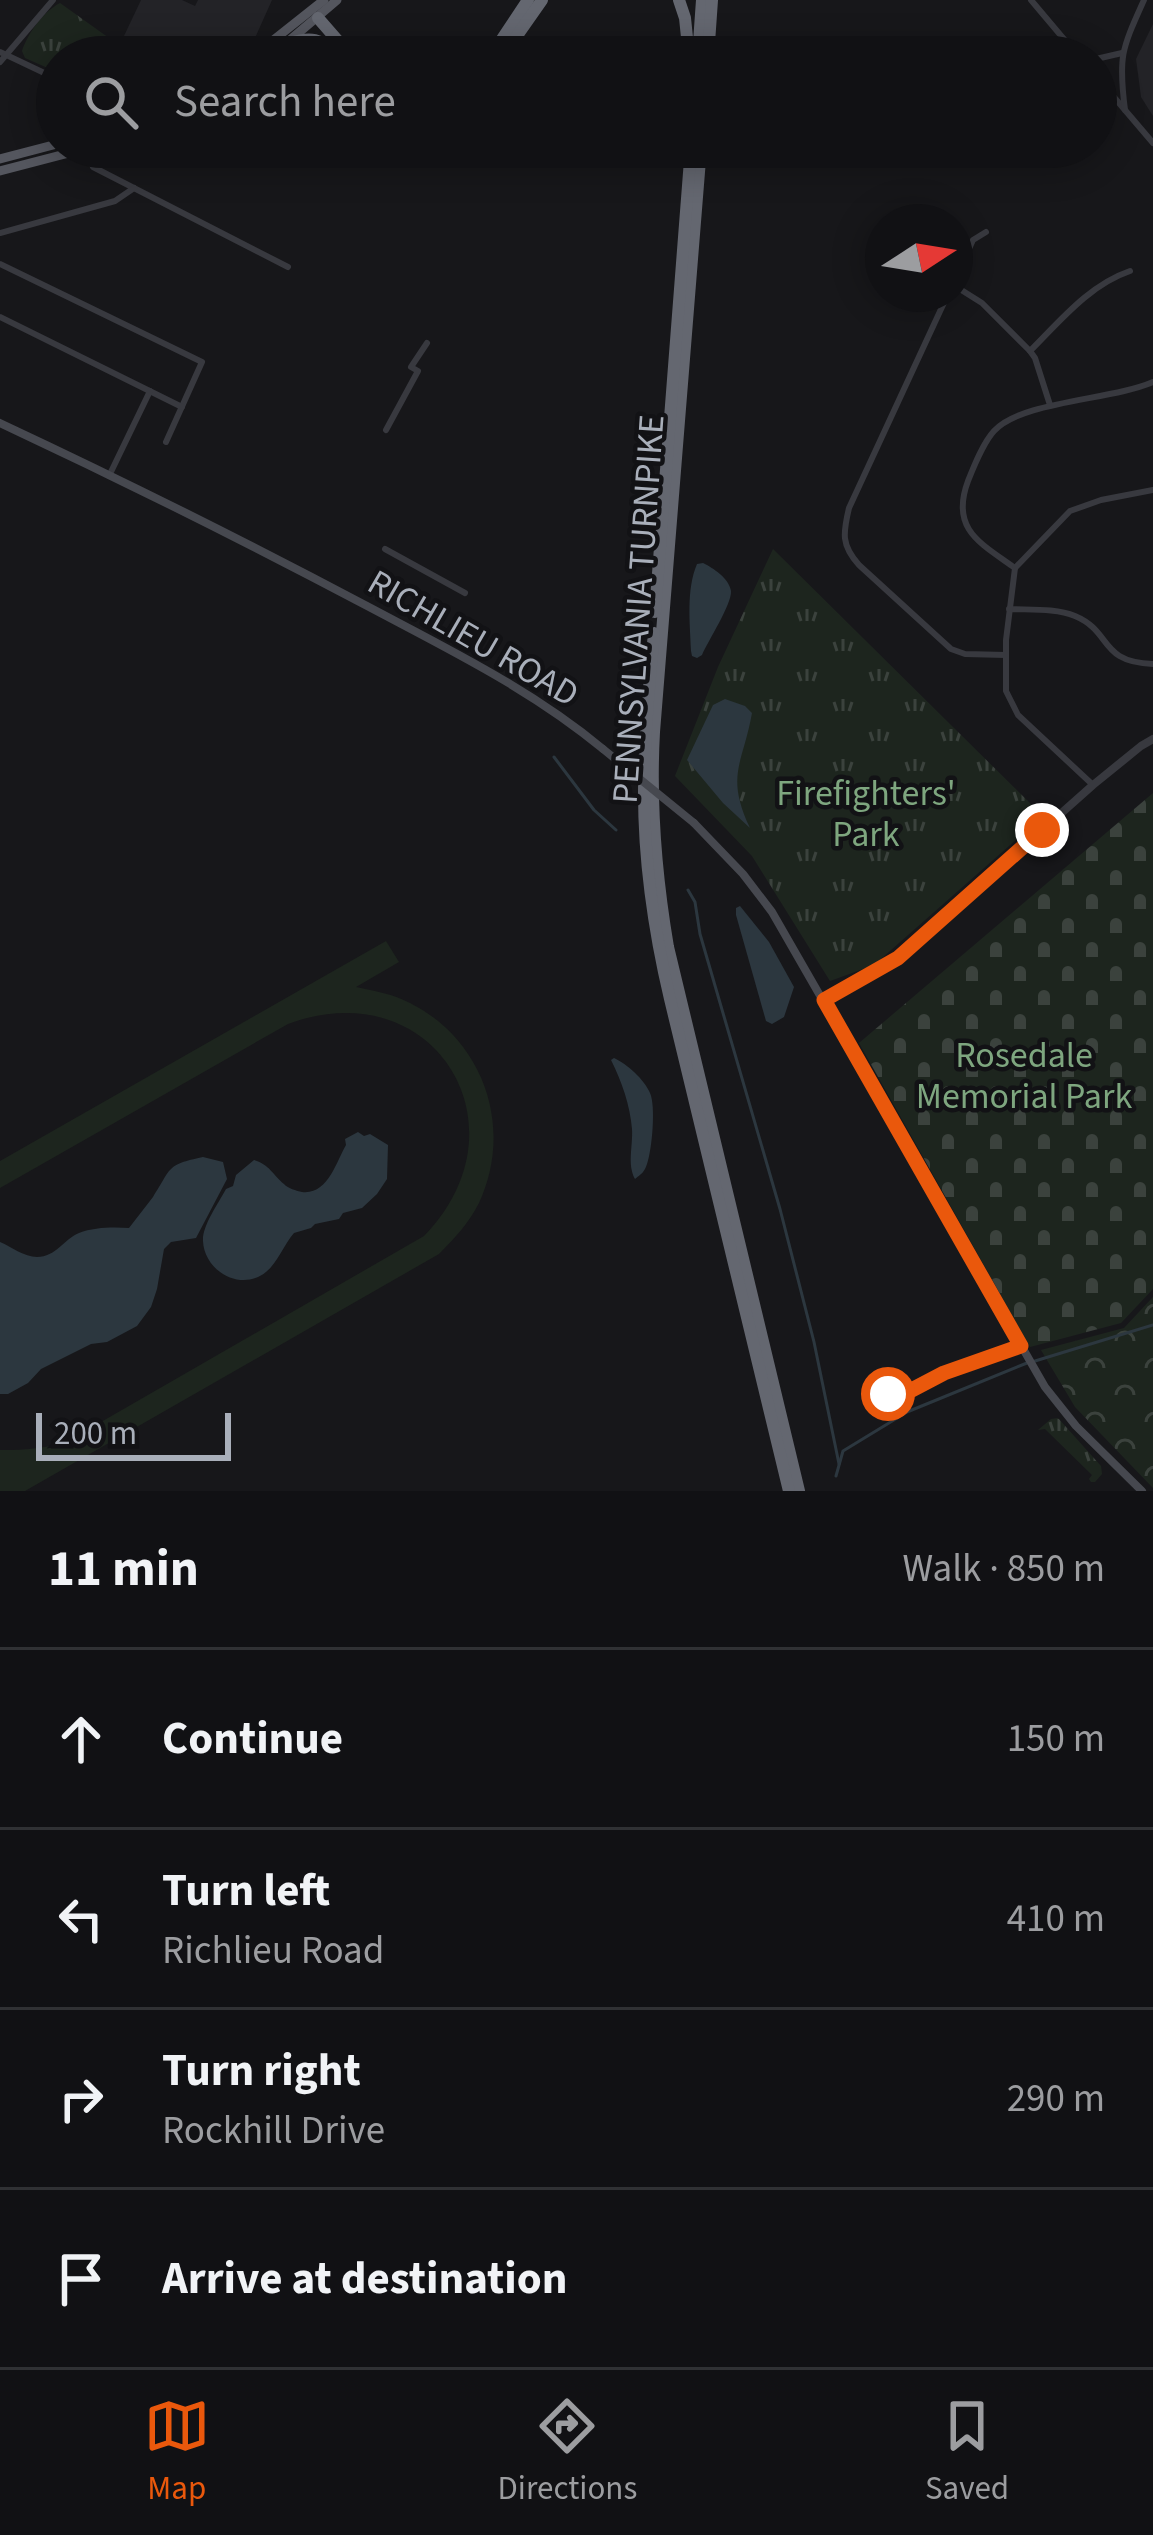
<!DOCTYPE html>
<meta charset="utf-8">
<style>
:root{--surface:#111114;--page:#1a1a1d;--text:#f1f3f6;--muted:#9c9da0;--line:#303134;--accent:#ea580c}
body{margin:0;font-family:"Source Sans 3",sans-serif;background:var(--page);color:var(--text)}
.compass{position:absolute;left:865px;top:204px;width:108px;height:108px;border-radius:50%;background:var(--surface);box-shadow:0 6px 30px #0003;rotate:78deg}
.scale{position:absolute;left:36px;bottom:30px;width:195px;box-sizing:border-box;padding-left:12px;border:6px solid #a9afba;border-top:0;font-size:33px;line-height:42px;white-space:nowrap;color:#a9afba;-webkit-text-stroke:9px #121215;paint-order:stroke}
.stop{position:absolute;width:36px;height:36px;margin:-27px;border:9px solid #ea580c;border-radius:50%;background:#fff}
.stop.end{background:#ea580c;border-color:#fff;box-shadow:0 3px 12px #0008}
.list{margin:0;padding:0;list-style:none}
h2{display:flex;justify-content:space-between;align-items:center;height:156px;margin:0;padding:0 48px;font-size:51px}
h2 small{font-size:39px;font-weight:400;color:var(--muted)}
.list li{display:grid;grid-template-columns:78px 1fr auto;gap:36px;align-items:center;box-sizing:border-box;height:180px;padding:0 48px;border-top:3px solid var(--line)}
.list b{display:block;font-size:45px;white-space:nowrap}
.list p{margin:0;font-size:39px;white-space:nowrap;color:var(--muted)}
.list em{font-size:39px;font-style:normal;color:var(--muted)}
.icon{flex:none;width:66px;height:66px;fill:none;stroke:currentColor;stroke-width:2;stroke-linecap:round;stroke-linejoin:round}
.map{position:relative;flex:none;width:1153px;height:1491px;overflow:hidden}
.search{position:absolute;background:var(--surface);box-shadow:0 6px 30px #0003;left:36px;right:36px;top:36px;height:132px;display:flex;align-items:center;gap:30px;box-sizing:border-box;padding:0 42px;border-radius:66px;color:var(--muted);font-size:45px}
.sheet{height:876px;background:var(--surface)}
nav{display:flex;justify-content:space-around;align-items:center;box-sizing:border-box;height:168px;border-top:3px solid var(--line);background:var(--surface);font-size:33px;color:var(--muted)}
nav a{display:grid;justify-items:center;gap:6px}
nav .on{color:var(--accent)}
.map>svg:first-child{display:block}
</style>
<div class="map">
<svg width="1153" height="1491" viewBox="0 0 1153 1491">
<defs>
<pattern id="grass-tufts" width="24" height="20" patternUnits="userSpaceOnUse" patternTransform="scale(3)"><rect width="24" height="20" fill="#1d251e"/><path d="M3 7l-1-3M5 7V3M7 7l1-3M15 17l-1-3M17 17v-4M19 17l1-3" fill="none" stroke="#3b423d"/></pattern>
<pattern id="forest-crowns" width="20" height="18" patternUnits="userSpaceOnUse" patternTransform="scale(3)"><rect width="20" height="18" fill="#1d251e"/><path d="M2 6a3 3 0 1 1 6 0M12 15a3 3 0 1 1 6 0" fill="none" stroke="#3b423d"/></pattern>
<pattern id="cemetery-stones" width="16" height="16" patternUnits="userSpaceOnUse" patternTransform="scale(3)"><rect width="16" height="16" fill="#1d251e"/><path d="M2 7V4a2 2 0 0 1 4 0v3zM10 15v-3a2 2 0 0 1 4 0v3z" fill="#3b423d"/></pattern>
</defs>
<rect width="100%" height="100%" fill="#17171a"/>
<g fill="#232327">
<polygon points="141,0 182,0 195,6 198,0 272,0 255,38 227,57 114,57"/>
<polygon points="1153,24 1153,116 1141,97 1136,59"/>
</g>
<g fill="url(#grass-tufts)">
<path d="M60,3L109,38L99,57H57V72L25,58L22,51C28,33 43,12 60,3Z"/>
<polygon points="773,549 1043,816 874,965 830,981 752,856 675,776 718,667"/>
<polygon points="1058,1418 1101,1466 1102,1474 1095,1482 1091,1482 1089,1479 1092,1475 1045,1429 1038,1430 1051,1419"/>
</g>
<polygon fill="url(#forest-crowns)" points="1153,1297 1153,1488 1075,1407 1041,1350 1124,1328"/>
<polygon fill="url(#cemetery-stones)" points="1153,793 1153,1289 1121,1323 1030,1347 859,1043"/>
<path fill="#1d251e" d="M386,941L399,962L356,987C375,991 393,994 410,1003C484,1040 514,1128 479,1203C469,1223 454,1239 439,1254L25,1491H0V1450C27,1450 50,1449 75,1437L424,1236C531,1126 433,970 288,1024L0,1188V1161Z"/>
<g fill="#2c373f">
<path d="M703,563C713,568 729,578 731,591C732,604 708,641 702,655L697,658L692,656L691,651C690,623 686,590 697,564Z"/>
<path d="M725,699L745,706L752,713C743,764 725,775 750,828L723,803L687,760L713,705Z"/>
<polygon points="740,906 769,942 794,987 784,1017 772,1024 766,1021 736,915 736,908"/>
<path d="M614,1058C627,1064 644,1079 650,1093C656,1106 652,1150 647,1164C644,1173 642,1173 635,1179C627,1164 633,1147 632,1129C630,1105 622,1082 611,1060Z"/>
<path d="M358,1132L364,1136L370,1134L388,1145L387,1179L377,1194L362,1208L343,1213L339,1219L315,1224L311,1228L294,1233C282,1247 276,1269 258,1277C234,1288 204,1268 203,1241C202,1226 218,1204 226,1189L233,1186L236,1175L254,1160C270,1165 272,1174 284,1184C287,1188 297,1191 302,1192C328,1195 336,1162 346,1145L345,1139Z"/>
<path d="M203,1157L223,1162L227,1179L196,1238L171,1242L164,1249L157,1289L151,1307L137,1326L107,1342L91,1344L41,1369L28,1383L8,1394H0V1242C12,1247 24,1257 37,1257C56,1257 64,1239 79,1233C94,1227 114,1227 129,1228C137,1218 145,1207 153,1197C172,1168 165,1165 203,1157Z"/>
</g>
<g fill="none" stroke-linecap="round" stroke-linejoin="round">
<g stroke="#2c373f" stroke-width="3">
<polyline points="554,757 594,810 616,830"/>
<polyline points="688,890 695,902 700,934 780,1209 814,1342 839,1464"/>
<polyline points="1035,1361 1153,1325"/>
<polyline points="836,1476 843,1451 907,1412 1027,1363"/>
</g>
<g stroke="#38393f" stroke-width="6">
<polyline points="1031,0 1079,57"/>
<polyline points="0,52 57,79"/>
<polyline points="1096,59 1122,53"/>
<polyline points="0,62 53,0"/>
<polyline points="1096,76 1153,143"/>
<path d="M1125,110C1118,56 1122,49 1144,0"/>
<polyline points="85,147 93,167 288,267"/>
<polyline points="0,233 115,201 134,188"/>
<polyline points="0,264 202,362 166,442"/>
<polyline points="955,279 973,240 986,232"/>
<polyline points="955,286 982,303 1030,351 1035,358 1050,405"/>
<path d="M948,294L849,508C843,533 841,545 859,565L951,649L965,654L1006,655"/>
<polyline points="0,317 182,407"/>
<path d="M1030,351C1060,321 1089,285 1130,271"/>
<polyline points="386,430 418,371 411,367 427,343"/>
<polyline points="109,476 150,391"/>
<polyline points="385,549 465,593"/>
<path d="M1015,568C980,543 950,529 968,481C974,466 983,443 994,431C1021,401 1112,400 1153,382"/>
<path d="M1009,609C1030,610 1056,608 1075,616C1113,632 1098,662 1153,664"/>
<polyline points="1093,785 1018,715 1006,691 1006,640 1015,568 1070,511 1101,500 1153,490"/>
<polyline points="882,1389 890,1395 904,1393 944,1373 1021,1345"/>
</g>
<polyline stroke="#38393f" stroke-width="8" points="824,1001 898,958 1093,785 1141,746 1153,739"/>
<g stroke="#46484f" stroke-width="8">
<path d="M0,423C124,481 248,543 369,607C450,650 532,690 603,749"/>
<polyline points="694,823 743,874 772,912 1045,1387 1076,1426 1142,1491"/>
</g>
<g stroke="#54565e" stroke-width="9">
<polyline points="252,57 324,0"/>
<polyline points="270,57 337,0"/>
<polyline points="0,159 57,144"/>
<polyline points="0,171 92,147"/>
</g>
<g stroke="#646770" stroke-width="12">
<polyline points="679,0 685,18 689,57"/>
<polyline points="318,18 352,57"/>
<path d="M290,43C311,36 320,39 337,52"/>
<polyline points="490,57 528,0"/>
<polyline points="502,57 542,0"/>
<polyline points="698,57 702,0"/>
<polyline points="708,57 712,0"/>
<path d="M701,147L654,732C650,804 656,876 668,947L799,1491"/>
<polyline points="655,612 691,147"/>
<path d="M654,633C649,686 644,740 644,793C644,863 654,931 670,999L789,1491"/>
</g>
<polyline stroke="#46484f" stroke-width="8" points="603,749 694,823"/>
</g>
<g fill="none" stroke-linecap="round" stroke-linejoin="round">
<polyline stroke="#ea580c" stroke-width="15" points="888,1394 904,1394 944,1373 1021,1346 824,1000 898,958 1042,830"/>
</g>
<g text-anchor="middle" stroke-width="9" stroke-linejoin="round" paint-order="stroke">
<g font-size="36" fill="#a9afba" stroke="#121215">
<text transform="translate(637 609) rotate(-86)" y="13">PENNSYLVANIA TURNPIKE</text>
<text transform="translate(474 637) rotate(30)" y="13">RICHLIEU ROAD</text>
</g>
<g font-size="36" fill="#7ea67f" stroke="#121215">
<text x="866" y="805">Firefighters'<tspan x="866" dy="41">Park</tspan></text>
<text x="1024" y="1067">Rosedale<tspan x="1024" dy="41">Memorial Park</tspan></text>
</g>
</g>
</svg>
<svg class="compass" viewBox="-18 -18 36 36"><path d="M0-13l5 13h-10z" fill="#e53935"/><path d="M0 13l5-13h-10z" fill="#9c9da0"/></svg>
<div class="scale">200 m</div>
<div class="stop" style="left:888px;top:1394px"></div>
<div class="stop end" style="left:1042px;top:830px"></div>
<div class="search"><svg class="icon" aria-label="search" viewBox="0 0 24 24"><circle cx="10" cy="10" r="6"/><path d="M15 15l6 6"/></svg>Search here</div>
</div>
<section class="sheet">
<h2>11 min<small>Walk · 850 m</small></h2>
<ul class="list">
<li><svg class="icon" aria-label="ahead" viewBox="0 0 24 24"><path d="M12 20V5M6 11l6-6 6 6"/></svg><div><b>Continue</b></div><em>150 m</em></li>
<li><svg class="icon" aria-label="left" viewBox="0 0 24 24"><path d="M17 20v-9H6M10 6l-5 5 5 5"/></svg><div><b>Turn left</b><p>Richlieu Road</p></div><em>410 m</em></li>
<li><svg class="icon" aria-label="right" viewBox="0 0 24 24"><path d="M7 20v-9h11M14 6l5 5-5 5"/></svg><div><b>Turn right</b><p>Rockhill Drive</p></div><em>290 m</em></li>
<li><svg class="icon" aria-label="arrive" viewBox="0 0 24 24"><path d="M6 21V4h12l-3 4 3 4H6"/></svg><div><b>Arrive at destination</b></div></li>
</ul>
</section>
<nav>
<a class="on"><svg class="icon" aria-label="map" viewBox="0 0 24 24"><path d="M3 6l6-2 6 2 6-2v14l-6 2-6-2-6 2zM9 4v14M15 6v14"/></svg>Map</a>
<a><svg class="icon" aria-label="directions" viewBox="0 0 24 24"><path d="M12 3l9 9-9 9-9-9zM9 14v-3h6M13 9l2 2-2 2"/></svg>Directions</a>
<a><svg class="icon" aria-label="saved" viewBox="0 0 24 24"><path d="M7 4h10v16l-5-4-5 4z"/></svg>Saved</a>
</nav>
